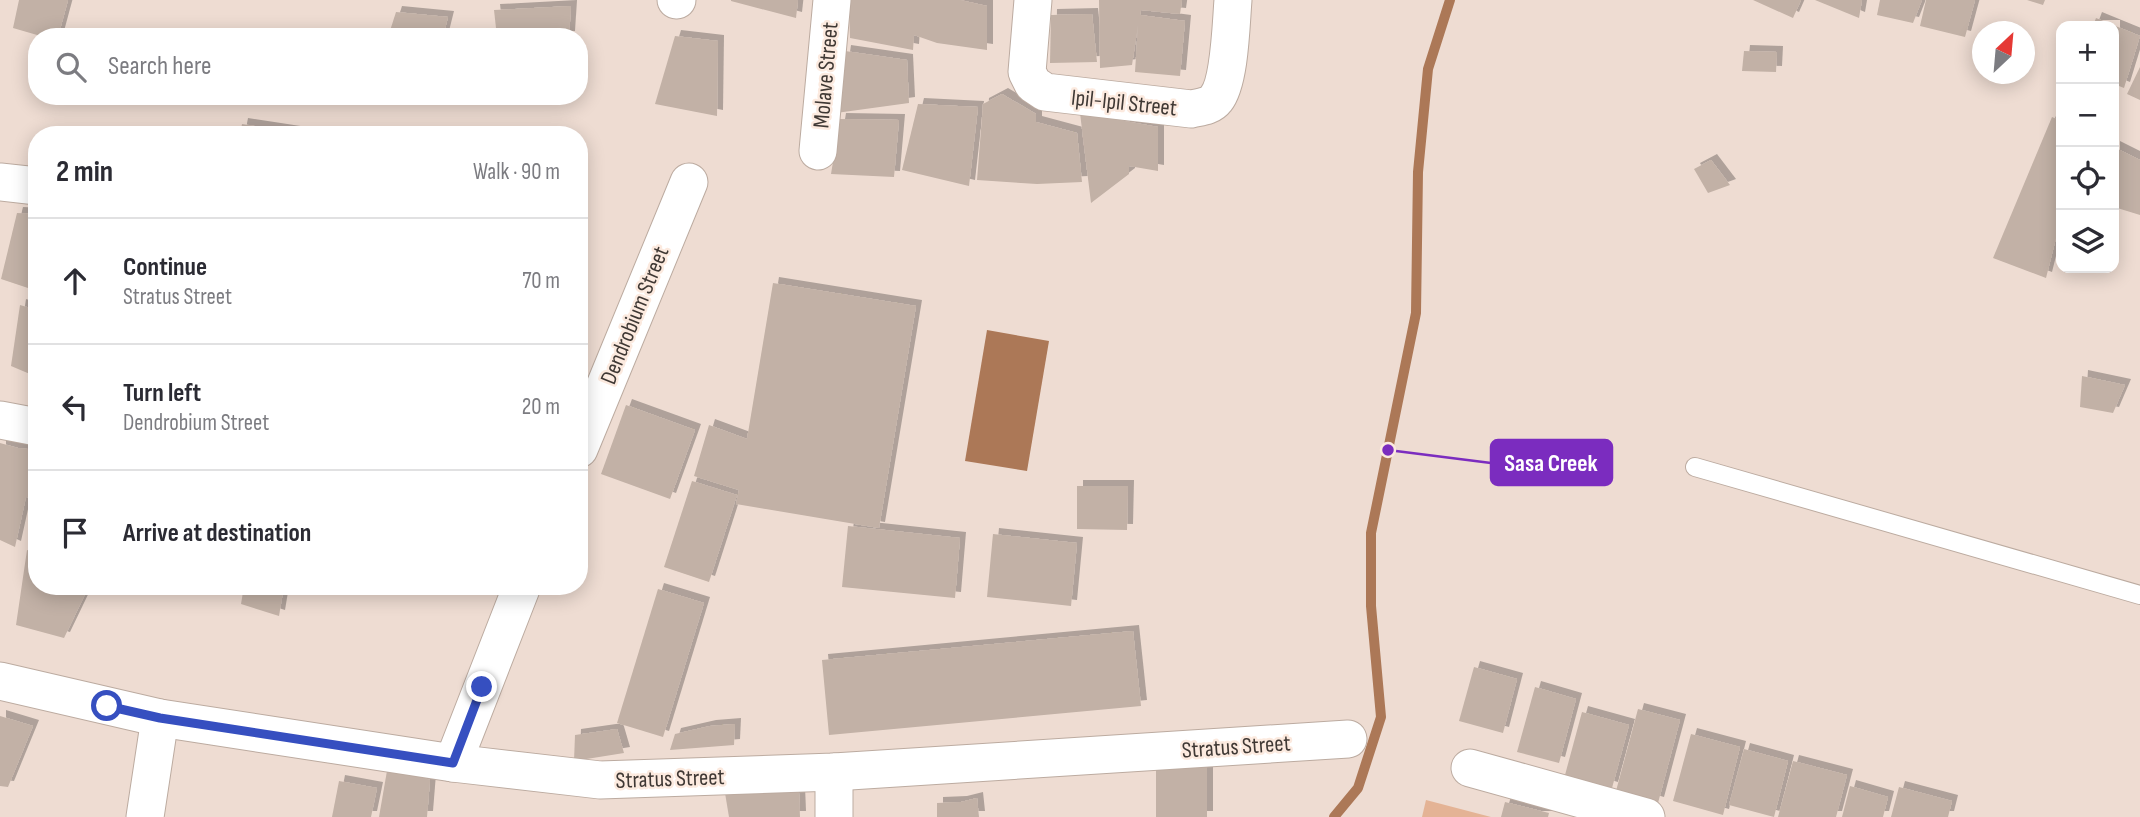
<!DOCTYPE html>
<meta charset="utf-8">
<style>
:root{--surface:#fff;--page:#f2f2f3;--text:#2b2b33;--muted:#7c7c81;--line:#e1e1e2}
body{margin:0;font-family:"Sofia Sans Condensed",sans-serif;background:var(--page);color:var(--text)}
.controls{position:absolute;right:21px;top:21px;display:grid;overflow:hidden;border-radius:14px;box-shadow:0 4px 18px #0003}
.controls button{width:63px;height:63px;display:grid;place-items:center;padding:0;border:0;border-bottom:2px solid var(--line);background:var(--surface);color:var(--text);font:35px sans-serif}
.compass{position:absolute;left:1972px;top:21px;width:63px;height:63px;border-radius:50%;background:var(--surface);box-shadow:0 4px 18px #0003;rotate:26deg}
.stop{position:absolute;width:21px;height:21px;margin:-16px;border:5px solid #364fc0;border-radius:50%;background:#fff}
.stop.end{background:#364fc0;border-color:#fff;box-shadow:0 2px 7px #0008}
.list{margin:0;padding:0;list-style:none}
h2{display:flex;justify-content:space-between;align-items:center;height:91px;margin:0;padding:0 28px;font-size:30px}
h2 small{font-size:23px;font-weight:400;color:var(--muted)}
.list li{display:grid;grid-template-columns:46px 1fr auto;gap:21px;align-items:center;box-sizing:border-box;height:126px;padding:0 28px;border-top:2px solid var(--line)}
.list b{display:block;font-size:26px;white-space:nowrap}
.list p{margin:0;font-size:23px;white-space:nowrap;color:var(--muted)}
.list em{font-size:23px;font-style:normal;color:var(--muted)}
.icon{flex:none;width:38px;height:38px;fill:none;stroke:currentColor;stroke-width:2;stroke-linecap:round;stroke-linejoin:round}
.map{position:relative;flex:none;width:2140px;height:817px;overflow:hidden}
.search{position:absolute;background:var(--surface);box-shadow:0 4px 18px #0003;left:28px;top:28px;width:560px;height:77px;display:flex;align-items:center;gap:18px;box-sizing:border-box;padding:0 24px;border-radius:28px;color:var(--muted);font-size:26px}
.panel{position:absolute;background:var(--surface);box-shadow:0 4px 18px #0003;left:28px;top:126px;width:560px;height:469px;border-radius:28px}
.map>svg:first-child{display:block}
</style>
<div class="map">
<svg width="2140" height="817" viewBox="0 0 2140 817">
<defs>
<filter id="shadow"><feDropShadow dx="6" dy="-6" stdDeviation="0" flood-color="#0004"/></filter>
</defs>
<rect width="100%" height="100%" fill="#eedcd2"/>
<polygon fill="#e4b395" points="1426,800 1491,817 1422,817"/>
<polygon fill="#ac7857" points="987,330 1049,341 1027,471 965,461"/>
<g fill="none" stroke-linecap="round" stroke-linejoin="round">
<polyline stroke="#ac7857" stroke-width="10" points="1334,817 1358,788 1381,717 1371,606 1371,533 1416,313 1418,172 1428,69 1450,0"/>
</g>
<g fill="#c2b1a6" filter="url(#shadow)">
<polygon points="19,0 68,0 58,37 44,37 13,28"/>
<polygon points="731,0 798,0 796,18 731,1"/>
<polygon points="849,0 960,0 987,6 987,50 937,43 914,35 913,50 850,38"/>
<polygon points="1099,0 1182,0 1180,14 1141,10 1140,15 1185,21 1180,76 1135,72 1138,25 1132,65 1100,68"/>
<polygon points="1753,0 1801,0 1793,18"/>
<polygon points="1815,0 1862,0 1859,18"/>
<polygon points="1880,0 1922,0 1913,23 1877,15"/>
<polygon points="1926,0 1975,0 1965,37 1920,26"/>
<polygon points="2027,0 2045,0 2043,5"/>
<polygon points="571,6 569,37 497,37 494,10"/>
<polygon points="396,12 448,17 443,37 388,37"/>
<polygon points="1092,14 1097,62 1050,63 1051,15"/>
<polygon points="2096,18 2140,36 2124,88 2114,84 2114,26 2093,26"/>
<polygon points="675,36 718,41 717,116 655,104"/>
<polygon points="845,51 907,60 909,103 836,113"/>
<polygon points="1744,51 1777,52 1776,72 1742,71"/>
<polygon points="2140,67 2140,100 2127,94"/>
<polygon points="1002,94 1036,114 1036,122 1077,133 1082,182 1037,184 977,180 983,104"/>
<polygon points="918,104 978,107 969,186 902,170"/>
<polygon points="1080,113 1158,127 1158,171 1129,166 1129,174 1091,203"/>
<polygon points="2052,117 2061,121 2061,218 2046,278 1993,258"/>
<polygon points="840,119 899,120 894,177 831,174"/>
<polygon points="242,124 301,133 301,135 240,135"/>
<polygon points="2114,147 2140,160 2140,215 2114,207"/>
<polygon points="1711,160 1730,185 1708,193 1694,169"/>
<polygon points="17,213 37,214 37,291 1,279"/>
<polygon points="773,283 916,306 879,528 736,504 739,490 694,476 709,425 747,439"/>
<polygon points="20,305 37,310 37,377 11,366"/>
<polygon points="2082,376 2125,385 2113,413 2080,407"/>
<polygon points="626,405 695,430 670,499 601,474"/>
<polygon points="0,443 18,448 37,450 37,498 26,497 15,547 0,540"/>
<polygon points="692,481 737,495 709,582 664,567"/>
<polygon points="1077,486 1128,486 1127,530 1077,529"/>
<polygon points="848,526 960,538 955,598 842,587"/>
<polygon points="993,534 1077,543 1071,606 987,597"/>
<polygon points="27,550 37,553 37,586 89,586 64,638 16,625"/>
<polygon points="244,586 284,586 279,616 241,604"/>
<polygon points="658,589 704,603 663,737 617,723"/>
<polygon points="1133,631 1141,706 829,735 822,660"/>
<polygon points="1474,667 1517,679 1503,733 1459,721"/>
<polygon points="1535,687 1576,699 1559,763 1517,752"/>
<polygon points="1638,709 1680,720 1658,803 1616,791"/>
<polygon points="1582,712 1629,725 1612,788 1565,775"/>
<polygon points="0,716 33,726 8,787 0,786"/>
<polygon points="735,724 734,745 670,750 675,734 710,726"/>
<polygon points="617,729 624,753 574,761 575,735"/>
<polygon points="1691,734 1740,747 1723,815 1673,801"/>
<polygon points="1744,749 1788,761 1774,817 1729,805"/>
<polygon points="1793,761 1847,775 1836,817 1778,817"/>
<polygon points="388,765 430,780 427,817 379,817"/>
<rect x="1156" y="765" width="51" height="52"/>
<polygon points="339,781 377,788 371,817 332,817"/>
<polygon points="1850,786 1888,797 1883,817 1842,817"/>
<polygon points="1899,787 1952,801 1948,817 1891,817"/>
<polygon points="799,792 800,817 729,817 725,793"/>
<polygon points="977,798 979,817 937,817 937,803 961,802"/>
<polygon points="1505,802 1549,813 1548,817 1501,817"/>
</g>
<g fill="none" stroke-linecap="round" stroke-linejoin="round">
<defs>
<polyline id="service" points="1695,467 2140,595"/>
<g id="minor">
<polyline points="676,0 677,0"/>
<path d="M1033,0L1027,72L1033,84L1045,92L1191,109C1199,107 1210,107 1216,99C1230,82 1231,23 1233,0"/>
<polyline points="818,151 832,0"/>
<polyline points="0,182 37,186"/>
<polyline points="0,420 37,427"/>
<polyline points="579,449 689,182"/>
<polyline points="0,681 160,718 453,763 600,780 834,772 1348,739"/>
<polyline points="453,763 522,586"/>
<polyline points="1470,768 1646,817"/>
<polyline points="145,817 160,718"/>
<polyline points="834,817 834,772"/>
</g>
</defs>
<use href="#service" stroke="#bcaba0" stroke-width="20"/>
<use href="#minor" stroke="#bcaba0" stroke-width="39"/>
<use href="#service" stroke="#fff" stroke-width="18"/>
<use href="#minor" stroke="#fff" stroke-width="37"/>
</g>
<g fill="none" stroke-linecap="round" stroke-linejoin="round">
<polyline stroke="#364fc0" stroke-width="9" points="107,706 160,718 453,763 482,687"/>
</g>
<g text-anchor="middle" stroke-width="5" stroke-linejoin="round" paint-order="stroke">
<g font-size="23" fill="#3f3834" stroke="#fceadf">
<text transform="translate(825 75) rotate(-85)" y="8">Molave Street</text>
<text transform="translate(1124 102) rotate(6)" y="8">Ipil-Ipil Street</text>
<text transform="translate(634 315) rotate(-68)" y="8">Dendrobium Street</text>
<text transform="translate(1236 746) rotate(-4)" y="8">Stratus Street</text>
<text transform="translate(670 778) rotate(-2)" y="8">Stratus Street</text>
</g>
</g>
<path fill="none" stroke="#7b2cbf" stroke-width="2.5" d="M1388 450L1491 463"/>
<circle fill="#7b2cbf" stroke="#fceadf" stroke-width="2.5" cx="1388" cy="450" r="7"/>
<rect fill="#7b2cbf" stroke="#7b2cbf" stroke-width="2.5" x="1491" y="440" width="121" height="45" rx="7"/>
<g font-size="24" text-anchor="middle" font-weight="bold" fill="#fff">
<text x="1551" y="471">Sasa Creek</text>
</g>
</svg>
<div class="controls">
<button>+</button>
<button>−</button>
<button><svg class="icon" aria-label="locate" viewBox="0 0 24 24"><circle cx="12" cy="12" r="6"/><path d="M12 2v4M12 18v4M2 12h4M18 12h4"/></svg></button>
<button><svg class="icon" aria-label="layers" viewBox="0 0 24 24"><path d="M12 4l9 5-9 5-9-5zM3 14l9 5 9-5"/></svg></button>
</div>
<svg class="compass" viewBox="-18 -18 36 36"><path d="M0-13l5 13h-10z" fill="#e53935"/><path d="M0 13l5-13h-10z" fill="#7c7c81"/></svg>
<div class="stop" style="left:107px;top:706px"></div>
<div class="stop end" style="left:482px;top:687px"></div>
<div class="search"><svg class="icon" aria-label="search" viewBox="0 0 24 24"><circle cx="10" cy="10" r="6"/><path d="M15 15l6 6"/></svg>Search here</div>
<section class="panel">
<h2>2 min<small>Walk · 90 m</small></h2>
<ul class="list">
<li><svg class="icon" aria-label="ahead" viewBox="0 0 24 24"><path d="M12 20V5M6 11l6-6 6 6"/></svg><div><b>Continue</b><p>Stratus Street</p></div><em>70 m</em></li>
<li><svg class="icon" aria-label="left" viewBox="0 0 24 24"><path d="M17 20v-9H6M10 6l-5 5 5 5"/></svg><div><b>Turn left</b><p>Dendrobium Street</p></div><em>20 m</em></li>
<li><svg class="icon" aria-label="arrive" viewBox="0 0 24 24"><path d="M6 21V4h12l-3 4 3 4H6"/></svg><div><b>Arrive at destination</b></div></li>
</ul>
</section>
</div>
